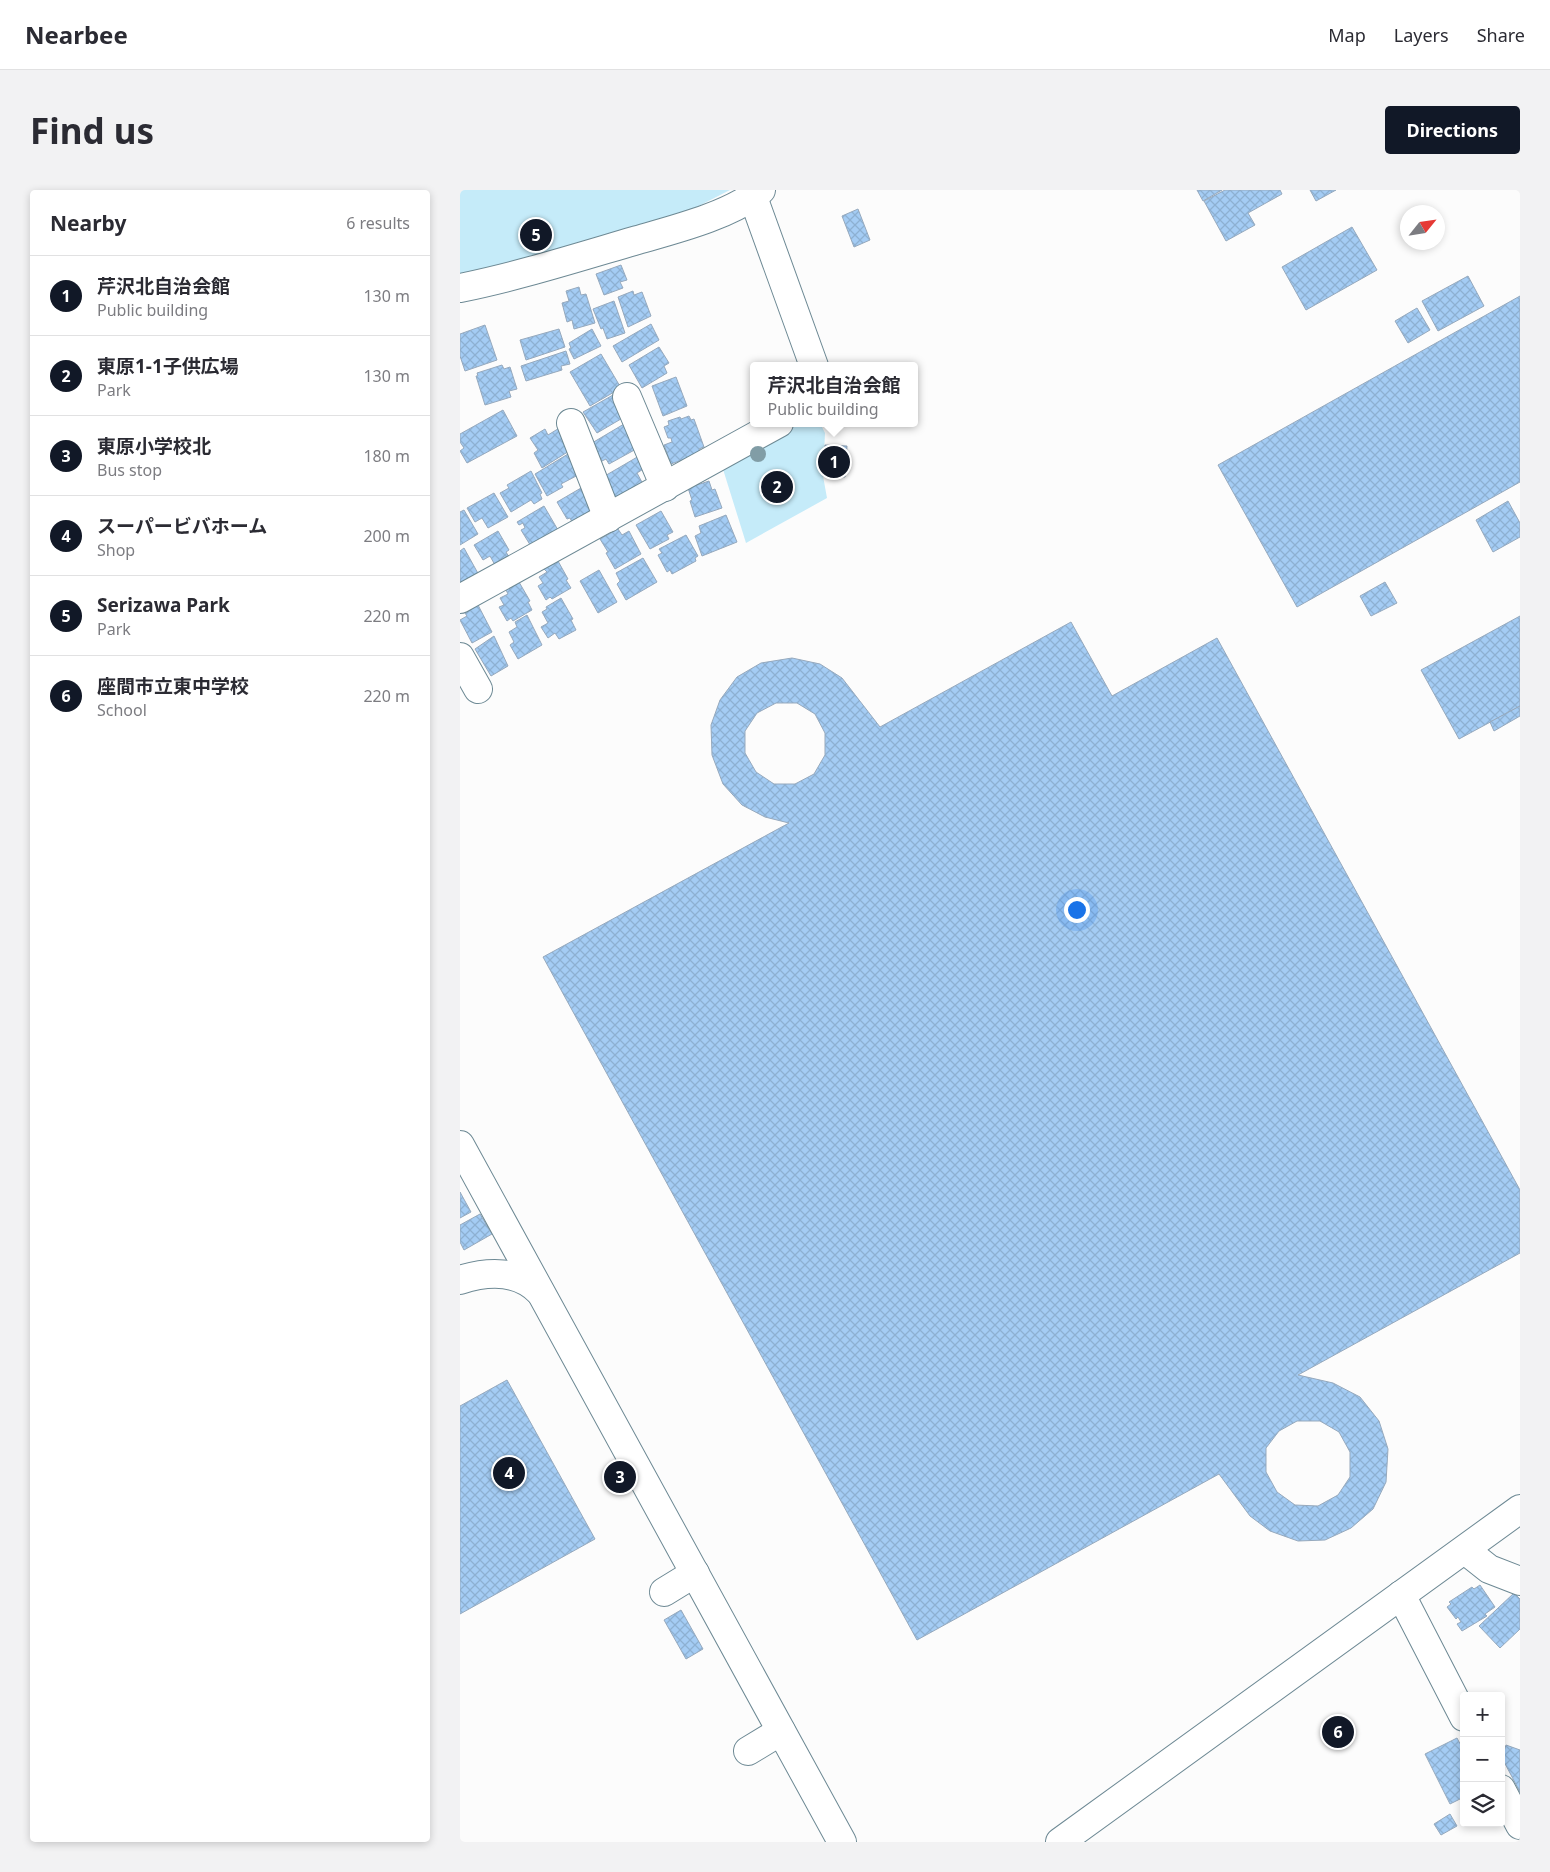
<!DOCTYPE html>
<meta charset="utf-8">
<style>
:root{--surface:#fff;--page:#f2f2f3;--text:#2b2b33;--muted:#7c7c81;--line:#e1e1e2;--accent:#111827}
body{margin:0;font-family:"Noto Sans","Noto Sans JP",sans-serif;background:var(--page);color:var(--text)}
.controls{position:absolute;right:15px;bottom:15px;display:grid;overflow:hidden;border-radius:5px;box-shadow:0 2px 8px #0003}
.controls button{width:45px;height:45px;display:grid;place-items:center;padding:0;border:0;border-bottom:1px solid var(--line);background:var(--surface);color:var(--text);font:25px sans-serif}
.compass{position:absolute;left:940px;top:15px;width:45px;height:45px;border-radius:50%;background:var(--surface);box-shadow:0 2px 8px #0003;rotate:60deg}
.you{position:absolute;left:616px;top:719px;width:18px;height:18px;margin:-12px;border:4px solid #fff;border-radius:50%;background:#1a73e8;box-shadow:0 0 0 8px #1a73e833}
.badge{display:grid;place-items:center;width:32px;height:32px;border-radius:50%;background:var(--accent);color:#fff;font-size:16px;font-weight:700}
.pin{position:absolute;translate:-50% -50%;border:2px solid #fff;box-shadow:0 1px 5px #0006}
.popup{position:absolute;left:290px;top:172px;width:168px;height:65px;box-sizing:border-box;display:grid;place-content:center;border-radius:5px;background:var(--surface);filter:drop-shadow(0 1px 4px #0005);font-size:16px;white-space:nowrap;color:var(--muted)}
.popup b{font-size:19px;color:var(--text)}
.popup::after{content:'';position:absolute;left:50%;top:100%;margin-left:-10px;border:10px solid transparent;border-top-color:var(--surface)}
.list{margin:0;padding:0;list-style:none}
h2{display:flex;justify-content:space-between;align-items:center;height:65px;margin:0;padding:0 20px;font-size:21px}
h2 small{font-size:16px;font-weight:400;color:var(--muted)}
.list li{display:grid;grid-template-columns:32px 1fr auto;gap:15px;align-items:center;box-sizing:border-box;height:80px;padding:0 20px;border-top:1px solid var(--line)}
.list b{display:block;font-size:19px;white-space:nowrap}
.list p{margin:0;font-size:16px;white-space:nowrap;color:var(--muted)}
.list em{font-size:16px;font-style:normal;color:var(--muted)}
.icon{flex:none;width:28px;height:28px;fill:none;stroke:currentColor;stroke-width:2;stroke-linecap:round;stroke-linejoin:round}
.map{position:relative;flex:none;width:1060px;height:1652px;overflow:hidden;border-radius:5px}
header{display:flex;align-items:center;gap:30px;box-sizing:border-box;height:70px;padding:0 25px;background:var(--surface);border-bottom:1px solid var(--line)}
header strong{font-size:24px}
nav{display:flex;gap:28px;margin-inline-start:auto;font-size:18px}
.intro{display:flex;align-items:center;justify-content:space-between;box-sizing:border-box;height:120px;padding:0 30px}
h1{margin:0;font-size:35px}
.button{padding:12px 22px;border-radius:5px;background:var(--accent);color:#fff;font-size:18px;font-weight:700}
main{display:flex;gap:30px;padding:0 30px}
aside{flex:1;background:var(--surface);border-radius:5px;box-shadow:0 2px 8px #0003}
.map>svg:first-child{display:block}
</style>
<header>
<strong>Nearbee</strong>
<nav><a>Map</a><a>Layers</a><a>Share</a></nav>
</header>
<div class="intro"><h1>Find us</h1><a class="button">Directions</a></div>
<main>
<aside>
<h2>Nearby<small>6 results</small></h2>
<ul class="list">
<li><span class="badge">1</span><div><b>芹沢北自治会館</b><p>Public building</p></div><em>130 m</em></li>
<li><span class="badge">2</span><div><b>東原1-1子供広場</b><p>Park</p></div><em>130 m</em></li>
<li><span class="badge">3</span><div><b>東原小学校北</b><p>Bus stop</p></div><em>180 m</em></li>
<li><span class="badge">4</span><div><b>スーパービバホーム</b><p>Shop</p></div><em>200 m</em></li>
<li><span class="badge">5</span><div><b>Serizawa Park</b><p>Park</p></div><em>220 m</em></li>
<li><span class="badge">6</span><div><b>座間市立東中学校</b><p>School</p></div><em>220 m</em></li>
</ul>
</aside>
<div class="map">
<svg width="1060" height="1652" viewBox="0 0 1060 1652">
<defs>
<pattern id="building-cross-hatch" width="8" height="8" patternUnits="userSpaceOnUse" patternTransform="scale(1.25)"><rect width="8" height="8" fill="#a4ccf4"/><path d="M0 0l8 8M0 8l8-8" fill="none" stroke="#8db0d2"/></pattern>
</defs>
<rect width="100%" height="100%" fill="#fcfcfc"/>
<g fill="#c5ebf9">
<polygon points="0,0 270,0 219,26 84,64 0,84"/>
<polygon points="341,233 360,233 365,243 363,286 367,308 286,353 262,276"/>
</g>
<g fill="url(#building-cross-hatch)" stroke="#96a9bd" fill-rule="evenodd">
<polygon points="737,0 762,0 743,11"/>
<polygon points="765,0 820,0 822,4 788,23 795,35 766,51 744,11"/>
<polygon points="850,0 876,0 856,11"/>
<polygon points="398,19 410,50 394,57 382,26"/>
<polygon points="892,37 917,80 846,120 822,77"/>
<polygon points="161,75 167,90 160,92 163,98 144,105 136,84"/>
<polygon points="1008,86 1024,116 978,141 962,111"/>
<polygon points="119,97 121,105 126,104 135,133 114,139 112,130 107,132 102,113 109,111 106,101"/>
<polygon points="173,101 174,105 182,102 191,126 168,137 158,107"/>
<polygon points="1060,106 1060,292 837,417 758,275"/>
<polygon points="154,111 165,143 147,149 143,138 141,139 133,119"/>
<polygon points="957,118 970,140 948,153 935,131"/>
<polygon points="191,134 199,150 162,172 153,156"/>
<polygon points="25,135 37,170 5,181 0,166 0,144"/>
<polygon points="99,139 105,157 66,170 60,150"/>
<polygon points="132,139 141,156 114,169 109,159 111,158 109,153"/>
<polygon points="199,157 209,173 204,176 207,183 182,198 169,175"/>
<polygon points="106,161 110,174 101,176 102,180 66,191 61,176"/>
<polygon points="141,164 161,198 130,216 110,182"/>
<polygon points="42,175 44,179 50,177 57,199 49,201 51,207 25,215 16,186 18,186 17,183"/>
<polygon points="216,187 227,216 203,226 192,196"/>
<polygon points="153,205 166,226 137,243 123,222"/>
<polygon points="43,220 57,246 7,273 0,261 4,258 0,252 0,244"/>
<polygon points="229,226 231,230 234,229 244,257 239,259 241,263 211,274 204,255 212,252 211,248 208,248 204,237 209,235 208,231 220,227 221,229"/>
<polygon points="164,234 178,258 149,274 146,269 142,271 132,253"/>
<polygon points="101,237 114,258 82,278 74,263 78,260 70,248 85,239 88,245"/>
<polygon points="365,255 387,256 385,287 363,286"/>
<polygon points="108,264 120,284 101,294 103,297 87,306 75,284"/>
<polygon points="179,266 185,278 177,283 183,294 155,309 143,287"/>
<polygon points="71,281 82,303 80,304 82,309 74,314 71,310 51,322 40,303 49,298 47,295"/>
<polygon points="249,291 252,300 255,299 262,318 235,327 230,311 232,310 228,298"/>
<polygon points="121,298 133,322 113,334 110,328 107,329 97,312"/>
<polygon points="34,303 48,327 28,338 22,328 15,332 7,318"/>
<polygon points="1048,311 1060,333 1060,347 1033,362 1016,330"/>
<polygon points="84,316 98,340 72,358 61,340 65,338 63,333 59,335 57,332"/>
<polygon points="4,320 18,344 0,355 0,322"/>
<polygon points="201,321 213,342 207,345 209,349 190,359 176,335"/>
<polygon points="266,325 277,352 242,366 235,346 241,343 239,336"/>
<polygon points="158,339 162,345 169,341 181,364 155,379 146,363 148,362 140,349"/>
<polygon points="38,341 49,360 46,362 49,367 35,375 30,366 23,370 14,355"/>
<polygon points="226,345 238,366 235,368 236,371 212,384 210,380 207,382 198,365 202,363 199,359"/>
<polygon points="4,358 20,387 0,398 0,361"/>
<polygon points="183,368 197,392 166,410 157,394 160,391 156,383"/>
<polygon points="98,371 108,389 106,390 111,398 92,409 90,407 86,410 78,396 83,393 79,387 87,382 84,379"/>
<polygon points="139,380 157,412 138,423 120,391"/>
<polygon points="59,392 70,411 68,412 72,420 53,431 51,428 47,431 39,417 44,415 40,408 48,404 46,400"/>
<polygon points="925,392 937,413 911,426 900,406"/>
<polygon points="101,408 113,429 111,430 116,440 99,449 95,443 88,448 81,437 88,433 82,422 87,419 86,417"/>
<polygon points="18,415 32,442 12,453 0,430 7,426 5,423"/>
<polygon points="67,425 82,455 58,469 50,455 54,452 49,442 57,437 55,432"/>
<polygon points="1060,426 1060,516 999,549 961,480"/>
<path d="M611,432L652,506L757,448L1060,1000V1063L838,1185L873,1193L900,1207L919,1231L928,1259L926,1292L913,1319L891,1338L865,1350L838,1351L810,1341L790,1326L759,1284L457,1450L83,767L329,633L305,627L282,615L263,594L252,565L251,535L260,510L277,487L301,473L332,468L360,474L382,488L420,537ZM316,513H337L355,524L365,543V565L354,584L335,594H314L296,582L285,563V541L297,523ZM837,1231H860L879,1242L890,1262V1287L878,1305L858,1316L835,1315L817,1302L806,1282V1258L819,1241Z"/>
<polygon points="34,446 48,476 31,486 15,459"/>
<polygon points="1060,516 1060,526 1034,541 1030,532"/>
<polygon points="0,1002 11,1022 0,1028"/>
<polygon points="20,1024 32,1044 4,1060 0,1052 0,1035"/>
<polygon points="47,1190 135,1349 0,1424 0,1216"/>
<polygon points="1020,1395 1035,1417 1025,1424 1027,1426 1002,1441 997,1434 1001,1432 998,1427 996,1429 987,1417 991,1414 989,1412 1012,1397 1014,1399"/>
<polygon points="1054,1403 1060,1409 1060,1439 1040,1458 1019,1436"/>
<polygon points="221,1420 243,1459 226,1469 204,1430"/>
<polygon points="997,1548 1004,1561 1004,1607 990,1614 965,1564"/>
<polygon points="1046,1555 1060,1560 1060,1602 1042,1568"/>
<polygon points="990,1624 997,1636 981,1645 974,1634"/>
</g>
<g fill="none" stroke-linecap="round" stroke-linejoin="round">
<defs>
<g id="minor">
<polyline points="293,7 354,176"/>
<path d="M0,98C59,86 116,68 174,51C212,40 270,26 301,0"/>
<polyline points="167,207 205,297"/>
<polyline points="111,233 148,328"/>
<polyline points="0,409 319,233"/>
<polyline points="0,467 18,499"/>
<polyline points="0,955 382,1652"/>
<path d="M0,1090C28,1081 59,1080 80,1102"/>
<polyline points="1005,1360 1029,1379 1060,1391"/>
<polyline points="204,1402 235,1383"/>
<polyline points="941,1405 1004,1527"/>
<polyline points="288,1561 321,1541"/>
<polyline points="1041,1599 1060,1635"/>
<polyline points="600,1652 1060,1319"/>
</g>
</defs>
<use href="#minor" stroke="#6d8994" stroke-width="30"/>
<polyline stroke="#b7bbbc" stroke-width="3" stroke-dasharray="4 2.5" stroke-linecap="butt" points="0,0 1,0"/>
<use href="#minor" stroke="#fff" stroke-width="28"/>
</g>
<circle fill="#819da6" cx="298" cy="264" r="8"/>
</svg>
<div class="controls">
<button>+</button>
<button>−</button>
<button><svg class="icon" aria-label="layers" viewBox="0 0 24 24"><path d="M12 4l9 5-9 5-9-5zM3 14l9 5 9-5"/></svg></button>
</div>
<svg class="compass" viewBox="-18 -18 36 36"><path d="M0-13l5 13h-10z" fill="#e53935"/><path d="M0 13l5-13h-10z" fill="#7c7c81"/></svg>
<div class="you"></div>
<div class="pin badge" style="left:374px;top:272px">1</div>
<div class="popup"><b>芹沢北自治会館</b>Public building</div>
<div class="pin badge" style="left:317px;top:297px">2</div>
<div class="pin badge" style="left:160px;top:1287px">3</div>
<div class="pin badge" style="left:49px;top:1283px">4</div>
<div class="pin badge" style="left:76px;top:45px">5</div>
<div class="pin badge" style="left:878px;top:1542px">6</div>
</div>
</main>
